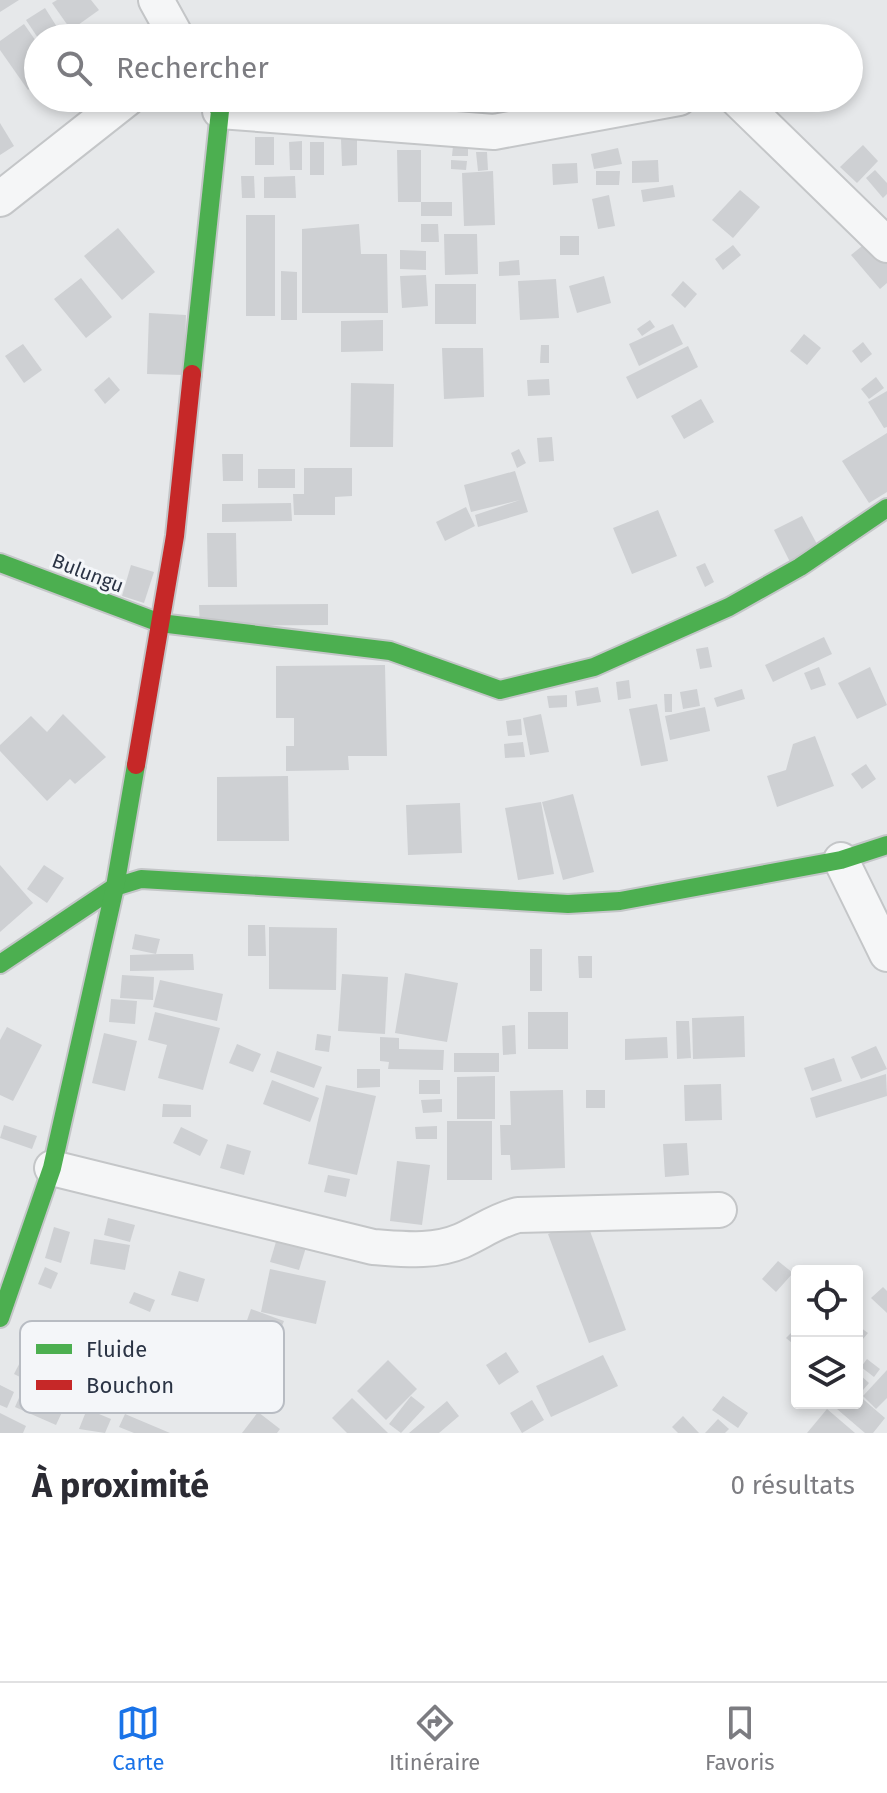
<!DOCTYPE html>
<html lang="fr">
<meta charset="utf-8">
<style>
:root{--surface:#fff;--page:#f7f7f7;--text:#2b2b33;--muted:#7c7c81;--line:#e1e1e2;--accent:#1a73e8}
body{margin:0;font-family:"Fira Sans",sans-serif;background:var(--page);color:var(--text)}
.controls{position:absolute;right:24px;bottom:24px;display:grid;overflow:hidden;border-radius:8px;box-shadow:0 4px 12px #0003}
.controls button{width:72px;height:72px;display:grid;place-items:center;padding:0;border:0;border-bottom:2px solid var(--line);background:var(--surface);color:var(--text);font:40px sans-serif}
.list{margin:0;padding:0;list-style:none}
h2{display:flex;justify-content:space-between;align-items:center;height:104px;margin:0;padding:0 32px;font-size:34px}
h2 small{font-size:26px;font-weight:400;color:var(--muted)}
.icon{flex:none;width:44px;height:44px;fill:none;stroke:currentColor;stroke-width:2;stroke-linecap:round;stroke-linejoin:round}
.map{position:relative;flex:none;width:887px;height:1433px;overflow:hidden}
.search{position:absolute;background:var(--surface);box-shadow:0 4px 12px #0003;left:24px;right:24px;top:24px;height:88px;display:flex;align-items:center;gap:20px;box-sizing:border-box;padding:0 28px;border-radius:44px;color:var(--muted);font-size:30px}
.sheet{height:248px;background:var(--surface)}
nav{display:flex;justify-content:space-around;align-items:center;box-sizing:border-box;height:112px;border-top:2px solid var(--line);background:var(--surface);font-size:22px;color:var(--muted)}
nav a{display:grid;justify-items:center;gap:4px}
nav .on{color:var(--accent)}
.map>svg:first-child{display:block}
</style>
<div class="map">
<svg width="887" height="1433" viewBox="0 0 887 1433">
<rect width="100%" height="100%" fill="#e6e8ea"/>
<g fill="#ced0d3">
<polygon points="0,0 19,0 0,12"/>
<polygon points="57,0 91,0 99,10 71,30 52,3"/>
<polygon points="45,8 62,35 57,38 38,38 26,20"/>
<polygon points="24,24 38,44 38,83 28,90 0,50 0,41"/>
<polygon points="0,123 14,146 0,155"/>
<rect x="255" y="137" width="19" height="28"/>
<polygon points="341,139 357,139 357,165 342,166"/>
<polygon points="302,141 302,170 290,170 289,142"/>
<rect x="310" y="142" width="14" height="33"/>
<polygon points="863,145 878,161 857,183 840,167"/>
<polygon points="453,146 468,146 468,156 452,156"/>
<polygon points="618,148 622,164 594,169 591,154"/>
<polygon points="397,150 421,150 421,202 452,202 452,216 421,216 421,202 398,202"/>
<polygon points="476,152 487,152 488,170 478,171"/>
<polygon points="451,160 467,161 466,170 451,169"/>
<polygon points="658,160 659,182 632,183 632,161"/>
<polygon points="577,163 578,183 553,185 552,164"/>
<polygon points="875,170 887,183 887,194 883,198 866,178"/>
<polygon points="493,171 495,225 464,226 462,173"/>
<polygon points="596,171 620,171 619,185 596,185"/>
<polygon points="241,176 254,176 255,198 242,198"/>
<polygon points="295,176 296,198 264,198 264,177"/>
<polygon points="673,185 675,197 643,202 641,190"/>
<polygon points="740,190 760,207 733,238 712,220"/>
<polygon points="609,195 615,226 598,229 592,199"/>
<rect x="246" y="215" width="29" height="101"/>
<polygon points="359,224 361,254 387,254 388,313 302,313 302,229"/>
<polygon points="421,224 438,224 439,242 421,242"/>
<polygon points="118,228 155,272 122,300 84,256"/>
<polygon points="444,234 477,234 478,274 445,275"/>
<rect x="560" y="236" width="19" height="19"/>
<polygon points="872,238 887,255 887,283 880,289 851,255"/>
<polygon points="733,245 741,255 723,270 715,259"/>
<polygon points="400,250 426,251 426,270 400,269"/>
<polygon points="519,260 520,275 499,276 499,262"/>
<polygon points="281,271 297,272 297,320 281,320"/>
<polygon points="426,275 428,306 402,308 400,276"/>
<polygon points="604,276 611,303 577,313 569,286"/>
<polygon points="81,278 112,317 86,338 54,299"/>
<polygon points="556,279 559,318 520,320 518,281"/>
<polygon points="683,281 697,294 685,308 671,295"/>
<rect x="435" y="284" width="41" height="40"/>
<polygon points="149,313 186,315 184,375 147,374"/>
<polygon points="383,320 383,351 341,352 341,321"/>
<polygon points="650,320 655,327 642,336 637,329"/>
<polygon points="673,324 683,344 639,366 629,344"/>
<polygon points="804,334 821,348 807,365 790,351"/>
<polygon points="863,342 872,354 861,363 852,351"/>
<polygon points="23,344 42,370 24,383 5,356"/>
<polygon points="541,345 549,345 549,363 540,363"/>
<polygon points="688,346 698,367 637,399 626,377"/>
<polygon points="442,348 483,348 484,397 444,399"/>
<polygon points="109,377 120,390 105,404 94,390"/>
<polygon points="876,377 884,388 869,399 861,389"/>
<polygon points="549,379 550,395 528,396 527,380"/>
<polygon points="351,383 394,384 393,447 350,447"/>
<polygon points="887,391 887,427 884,428 868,402"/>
<polygon points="701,399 714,422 684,439 671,416"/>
<polygon points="887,433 887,492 869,503 842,461"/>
<polygon points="552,437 554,461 539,462 537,438"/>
<polygon points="519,449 526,463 517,468 511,453"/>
<polygon points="222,454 243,454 243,481 223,481"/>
<polygon points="304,468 352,468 352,496 335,497 335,515 294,515 293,494 304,494"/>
<rect x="258" y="469" width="37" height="19"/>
<polygon points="515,471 528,512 478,527 475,515 520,500 471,512 464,485"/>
<polygon points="291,503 292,521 222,522 222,504"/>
<polygon points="466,507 475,526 445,541 436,522"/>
<polygon points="658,510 677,556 632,574 613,528"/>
<polygon points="802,516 819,548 790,562 774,530"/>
<polygon points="207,533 236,533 237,587 208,587"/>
<polygon points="705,563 714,582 705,587 696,567"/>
<polygon points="131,565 154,572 144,603 122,596"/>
<polygon points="328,604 328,625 200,626 199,605"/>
<polygon points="824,637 832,654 773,682 765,665"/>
<polygon points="708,647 712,667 700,669 696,649"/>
<polygon points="385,665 387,756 348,756 349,770 286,771 286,746 294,746 294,718 276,718 276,666"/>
<polygon points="819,667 826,685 811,690 804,673"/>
<polygon points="870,667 887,705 857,719 838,683"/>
<polygon points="629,680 631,698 618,700 616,682"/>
<polygon points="598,687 601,702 577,706 575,691"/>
<polygon points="697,689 700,706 683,709 680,692"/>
<polygon points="742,689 745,699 717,707 714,698"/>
<polygon points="664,694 672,694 672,712 665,712"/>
<polygon points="567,695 567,707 549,708 547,696"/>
<polygon points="657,704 668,761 641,766 629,709"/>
<polygon points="705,707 710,731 670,740 665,716"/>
<polygon points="63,714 106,757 75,784 70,779 47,801 0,751 0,745 31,716 47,732"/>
<polygon points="541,714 549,752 530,755 523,718"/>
<polygon points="521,719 522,735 508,736 506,721"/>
<polygon points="815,736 834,786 777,807 767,776 786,770 793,744"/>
<polygon points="523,742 525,757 505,758 504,744"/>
<polygon points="866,764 876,779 862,789 851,774"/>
<polygon points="288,776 289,841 217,841 217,777"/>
<polygon points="573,794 594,872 563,880 542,802"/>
<polygon points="541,802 554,874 518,880 505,808"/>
<polygon points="460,803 462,853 408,855 406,805"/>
<polygon points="0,865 33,903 0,932"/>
<polygon points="44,865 64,878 47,903 27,889"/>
<polygon points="248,925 265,925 266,956 248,956"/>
<polygon points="269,927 337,928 336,990 269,989"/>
<polygon points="135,934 160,939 156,954 132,949"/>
<rect x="530" y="949" width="12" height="42"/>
<polygon points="161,954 193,954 194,970 130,971 130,955"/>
<polygon points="578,956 592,956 592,978 579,978"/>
<polygon points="405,973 458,983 447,1042 395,1033"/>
<polygon points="342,974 388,977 385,1034 338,1031"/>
<polygon points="122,975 154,977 153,1000 120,998"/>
<polygon points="160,980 223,994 217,1021 153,1007"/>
<polygon points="111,999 137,1001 135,1024 109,1022"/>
<polygon points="155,1012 220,1028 203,1090 158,1078 167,1045 148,1040"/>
<rect x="528" y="1012" width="40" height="37"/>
<polygon points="744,1016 745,1057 693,1059 692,1018"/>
<polygon points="676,1021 689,1021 691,1058 677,1059"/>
<polygon points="515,1025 516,1054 503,1055 502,1026"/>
<polygon points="7,1027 42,1045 13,1101 0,1095 0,1040"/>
<polygon points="104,1033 137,1041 125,1091 92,1083"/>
<polygon points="317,1034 331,1036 329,1052 315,1050"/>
<polygon points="380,1037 399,1038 399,1049 444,1050 443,1070 388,1069 389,1062 380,1061"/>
<polygon points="667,1037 668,1058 625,1060 625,1039"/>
<polygon points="237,1044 261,1054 253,1072 229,1063"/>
<polygon points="876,1046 887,1069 861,1079 851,1057"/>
<polygon points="277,1051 322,1067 314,1088 270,1072"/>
<rect x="454" y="1053" width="45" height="19"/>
<polygon points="834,1058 842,1081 812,1091 804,1068"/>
<polygon points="357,1069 380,1069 380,1087 357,1088"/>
<polygon points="886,1074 887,1096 816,1118 810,1098"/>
<polygon points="495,1076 495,1119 457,1119 457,1077"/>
<polygon points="272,1080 319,1098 310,1122 263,1104"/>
<rect x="419" y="1080" width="21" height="14"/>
<polygon points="721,1084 722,1120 685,1121 684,1085"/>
<polygon points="326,1085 376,1096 357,1175 308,1164"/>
<polygon points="563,1090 565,1168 511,1170 510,1155 501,1155 500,1125 511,1125 510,1091"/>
<rect x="586" y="1090" width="19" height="18"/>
<polygon points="442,1099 442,1112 423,1113 421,1100"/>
<polygon points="163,1104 191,1105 191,1117 162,1117"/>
<rect x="447" y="1121" width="45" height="59"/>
<polygon points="4,1125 37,1136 32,1149 0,1138"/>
<polygon points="437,1126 437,1139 416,1139 415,1127"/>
<polygon points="181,1127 208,1140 200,1156 173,1143"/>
<polygon points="687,1143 689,1175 665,1177 663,1144"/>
<polygon points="227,1144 251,1151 244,1175 220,1168"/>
<polygon points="397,1161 430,1165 422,1225 390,1221"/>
<polygon points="328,1175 350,1179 346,1197 324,1192"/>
<polygon points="108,1218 135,1225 130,1242 104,1235"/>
<polygon points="586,1220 626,1330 589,1343 548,1234"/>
<polygon points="54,1227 70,1232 61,1263 45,1258"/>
<polygon points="278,1235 307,1244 299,1270 270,1262"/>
<polygon points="94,1239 130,1245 125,1270 90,1264"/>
<polygon points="778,1261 793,1273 776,1292 762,1279"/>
<polygon points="45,1267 58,1273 51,1289 38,1284"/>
<polygon points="270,1269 326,1281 316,1324 261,1312"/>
<polygon points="179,1271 205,1279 198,1302 171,1295"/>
<polygon points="883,1287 887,1291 887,1313 871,1298"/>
<polygon points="134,1292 155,1300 150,1312 129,1303"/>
<polygon points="251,1309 284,1321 277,1338 245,1326"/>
<polygon points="857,1325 868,1333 857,1346"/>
<polygon points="797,1327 797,1347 786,1338"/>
<polygon points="28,1347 52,1359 38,1386 14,1374"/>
<polygon points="506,1352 519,1372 499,1385 486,1365"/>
<polygon points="603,1355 618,1386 551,1417 536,1386"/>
<polygon points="867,1359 880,1369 874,1377 861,1367"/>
<polygon points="388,1360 417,1389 386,1420 357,1391"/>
<polygon points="887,1370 887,1398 876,1409 863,1396"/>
<polygon points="859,1374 869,1383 863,1390 857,1385"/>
<polygon points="0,1385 14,1392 7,1408 0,1405"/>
<polygon points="22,1391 63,1410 56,1425 15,1407"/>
<polygon points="857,1394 885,1418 873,1433 865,1433 830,1403 857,1403"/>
<polygon points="411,1396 425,1407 401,1433 389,1424"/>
<polygon points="723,1396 748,1413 738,1428 712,1410"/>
<polygon points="352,1398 388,1433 347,1433 332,1418"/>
<polygon points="532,1400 544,1420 522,1433 510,1413"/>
<polygon points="447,1401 459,1416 439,1433 409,1433"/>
<polygon points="87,1409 111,1419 105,1433 79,1429"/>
<polygon points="827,1409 855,1433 807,1433"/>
<polygon points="258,1412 280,1429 277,1433 242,1433"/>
<polygon points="0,1413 26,1426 23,1433 0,1433"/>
<polygon points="125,1414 170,1433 134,1433 119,1427"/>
<polygon points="683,1416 699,1433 678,1433 672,1427"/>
<polygon points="718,1419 729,1429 725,1433 705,1433"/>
</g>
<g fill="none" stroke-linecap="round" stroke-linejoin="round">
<defs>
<g id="street">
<polyline points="156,0 177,38"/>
<polyline points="736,98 887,245"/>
<polyline points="220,111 494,132 679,98"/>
<polyline points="0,199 128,98"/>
<polyline points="841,860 887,954"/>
<path d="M52,1168L373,1247C403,1249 433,1253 461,1241C481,1232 497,1220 518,1215L719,1210"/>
</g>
<g id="fast">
<polyline points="192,374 220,111 212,98"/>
<polyline points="0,563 160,623 390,651 500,690 594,667 729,607 800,567 887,508"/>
<polyline points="0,964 115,887 141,879 568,904 620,901 841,860 887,845"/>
<polyline points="0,1318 52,1168 115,887 136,765"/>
</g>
<polyline id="jam" points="136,765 175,536 192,374"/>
</defs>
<use href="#street" stroke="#c4c6c8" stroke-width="38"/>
<use href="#fast" stroke="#c4c6c8" stroke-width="22"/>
<use href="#jam" stroke="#c4c6c8" stroke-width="22"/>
<use href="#street" stroke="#f5f6f7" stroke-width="34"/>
<use href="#fast" stroke="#4caf50" stroke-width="18"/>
<use href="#jam" stroke="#c62828" stroke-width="18"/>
</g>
<g text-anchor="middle" stroke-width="6" stroke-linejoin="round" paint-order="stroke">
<g font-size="20" fill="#2b3445" stroke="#f4f6f9">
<text transform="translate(88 573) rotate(21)" y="7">Bulungu</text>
</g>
</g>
<rect x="20" y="1321" width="264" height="92" rx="12" fill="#f4f6f9" stroke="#b8bcc3" stroke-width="2"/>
<rect x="36" y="1344" width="36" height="10" fill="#4caf50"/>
<rect x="36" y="1380" width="36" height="10" fill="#c62828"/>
<g font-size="22" fill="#2b3445">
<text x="86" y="1357">Fluide</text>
<text x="86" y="1393">Bouchon</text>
</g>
</svg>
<div class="controls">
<button><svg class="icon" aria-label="locate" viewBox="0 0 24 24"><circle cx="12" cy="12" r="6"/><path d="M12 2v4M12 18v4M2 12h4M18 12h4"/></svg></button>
<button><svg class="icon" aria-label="layers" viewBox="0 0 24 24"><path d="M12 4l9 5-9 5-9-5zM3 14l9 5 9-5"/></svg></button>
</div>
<div class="search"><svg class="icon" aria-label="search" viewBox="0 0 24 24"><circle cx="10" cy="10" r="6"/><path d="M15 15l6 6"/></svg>Rechercher</div>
</div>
<section class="sheet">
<h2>À proximité<small>0 résultats</small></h2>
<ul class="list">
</ul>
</section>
<nav>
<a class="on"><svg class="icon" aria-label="map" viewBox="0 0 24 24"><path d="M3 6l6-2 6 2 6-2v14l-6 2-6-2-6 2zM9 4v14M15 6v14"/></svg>Carte</a>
<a><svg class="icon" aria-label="directions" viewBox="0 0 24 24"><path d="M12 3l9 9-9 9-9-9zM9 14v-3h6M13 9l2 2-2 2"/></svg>Itinéraire</a>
<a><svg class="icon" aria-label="saved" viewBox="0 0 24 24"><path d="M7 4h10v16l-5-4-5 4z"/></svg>Favoris</a>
</nav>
